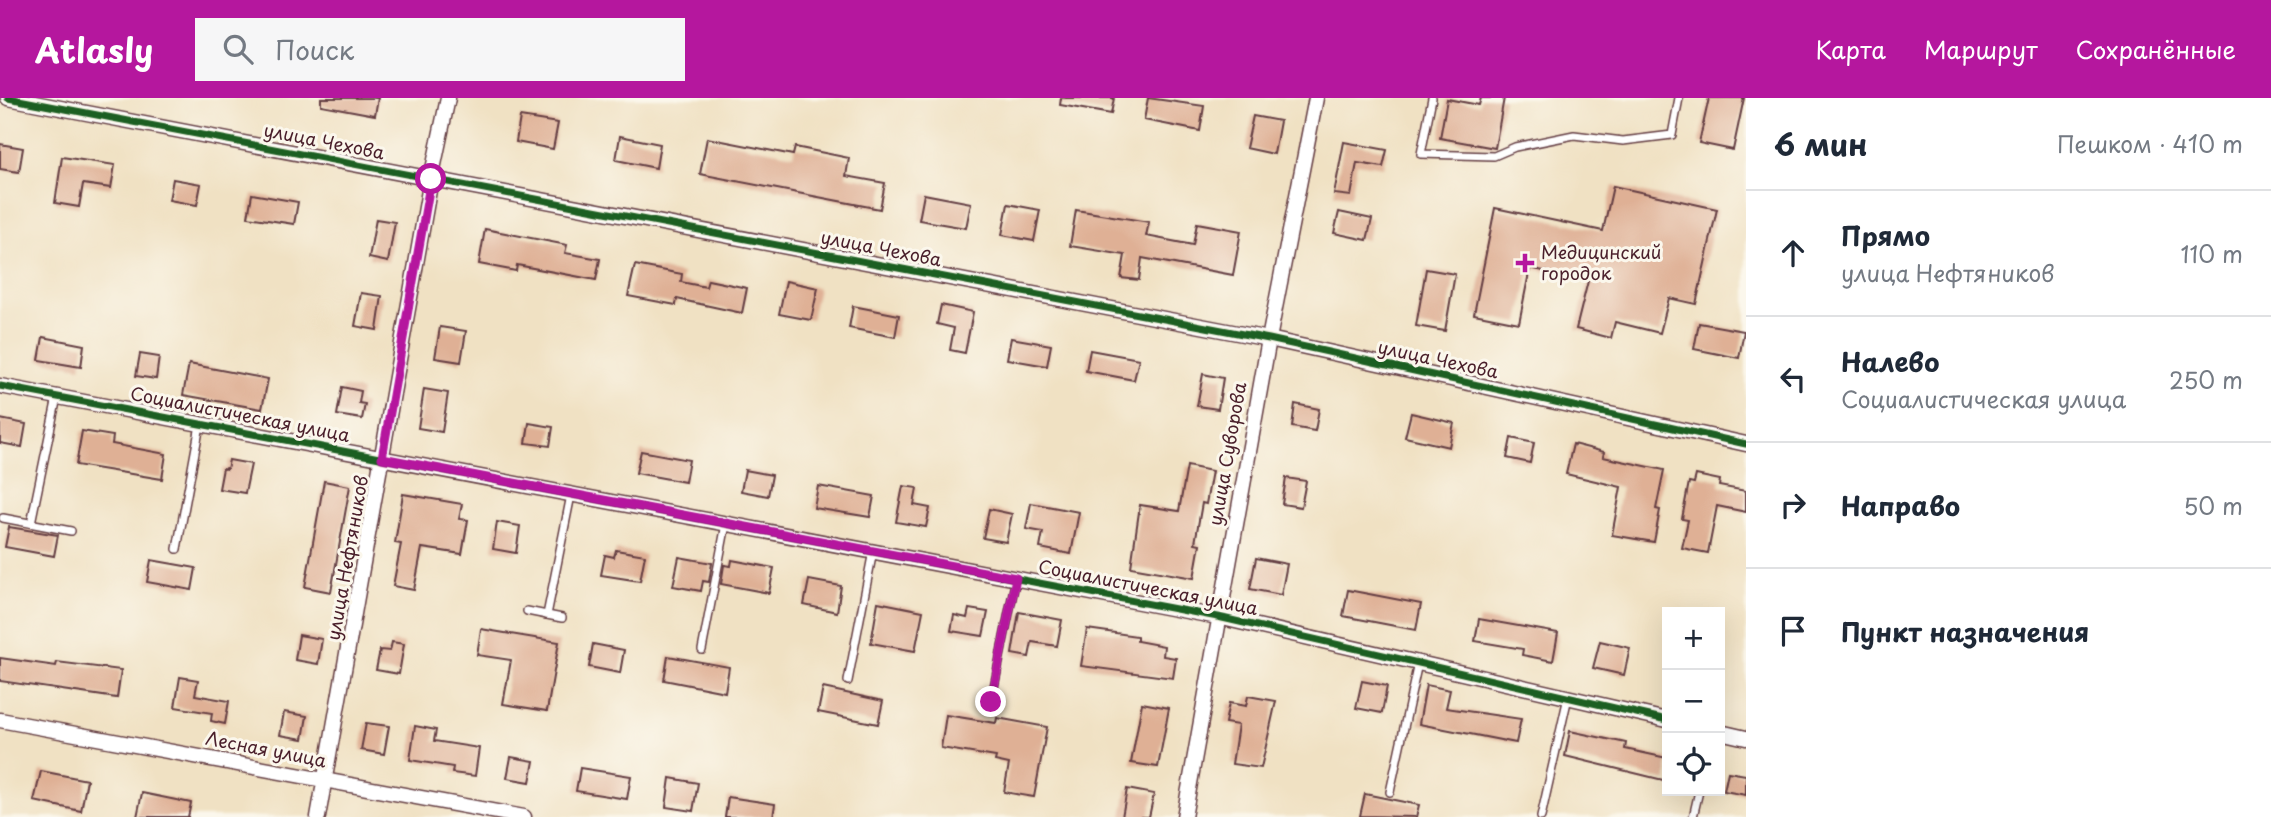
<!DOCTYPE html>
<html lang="ru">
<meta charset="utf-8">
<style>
:root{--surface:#fff;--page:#f6f6f7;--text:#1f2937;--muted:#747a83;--line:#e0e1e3;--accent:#b5179e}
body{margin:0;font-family:"Playpen Sans",sans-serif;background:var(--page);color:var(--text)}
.controls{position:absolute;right:21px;bottom:21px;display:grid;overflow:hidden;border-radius:0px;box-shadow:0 7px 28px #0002}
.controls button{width:63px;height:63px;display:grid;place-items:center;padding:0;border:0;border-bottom:2px solid var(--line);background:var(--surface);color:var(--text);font:35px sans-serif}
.stop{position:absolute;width:21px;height:21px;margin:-16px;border:5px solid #b5179e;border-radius:50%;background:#fff}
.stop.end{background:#b5179e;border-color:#fff;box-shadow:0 2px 7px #0008}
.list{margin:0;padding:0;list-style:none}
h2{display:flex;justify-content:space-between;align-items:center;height:91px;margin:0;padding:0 28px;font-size:30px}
h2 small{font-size:23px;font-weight:400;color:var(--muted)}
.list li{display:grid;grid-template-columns:46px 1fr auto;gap:21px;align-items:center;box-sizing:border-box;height:126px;padding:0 28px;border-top:2px solid var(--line)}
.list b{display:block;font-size:26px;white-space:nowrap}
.list p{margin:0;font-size:23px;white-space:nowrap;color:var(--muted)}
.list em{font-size:23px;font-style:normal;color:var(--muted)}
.icon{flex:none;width:38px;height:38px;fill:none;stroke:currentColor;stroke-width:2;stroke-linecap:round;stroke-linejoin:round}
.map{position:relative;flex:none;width:1746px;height:719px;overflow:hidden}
header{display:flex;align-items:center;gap:42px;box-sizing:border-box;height:98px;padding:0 35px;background:var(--accent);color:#fff}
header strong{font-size:33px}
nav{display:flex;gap:38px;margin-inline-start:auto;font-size:24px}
.search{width:490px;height:63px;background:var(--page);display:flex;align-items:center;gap:18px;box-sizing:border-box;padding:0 24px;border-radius:0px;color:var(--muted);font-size:26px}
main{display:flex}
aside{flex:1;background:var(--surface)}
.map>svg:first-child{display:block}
</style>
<header>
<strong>Atlasly</strong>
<div class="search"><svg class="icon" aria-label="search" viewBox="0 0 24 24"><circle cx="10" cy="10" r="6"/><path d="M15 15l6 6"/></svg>Поиск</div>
<nav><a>Карта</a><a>Маршрут</a><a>Сохранённые</a></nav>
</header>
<main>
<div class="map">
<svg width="1746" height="719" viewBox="0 0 1746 719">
<rect width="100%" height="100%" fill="#fbf7ec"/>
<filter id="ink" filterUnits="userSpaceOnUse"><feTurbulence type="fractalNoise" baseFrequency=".0143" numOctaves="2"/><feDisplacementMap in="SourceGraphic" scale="14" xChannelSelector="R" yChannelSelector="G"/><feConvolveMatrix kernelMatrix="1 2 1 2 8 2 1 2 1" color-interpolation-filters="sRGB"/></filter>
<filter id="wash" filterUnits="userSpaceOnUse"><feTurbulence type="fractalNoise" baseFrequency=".00686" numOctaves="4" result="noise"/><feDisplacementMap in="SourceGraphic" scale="28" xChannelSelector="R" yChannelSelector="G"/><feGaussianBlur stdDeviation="1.57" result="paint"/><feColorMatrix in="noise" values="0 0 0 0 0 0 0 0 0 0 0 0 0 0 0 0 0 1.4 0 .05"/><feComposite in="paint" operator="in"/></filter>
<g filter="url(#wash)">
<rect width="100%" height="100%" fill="#f0e1c3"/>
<g id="blocks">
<g fill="#dfb095">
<polygon points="321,0 378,0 375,17 321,7"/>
<polygon points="1061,0 1114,0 1111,16 1060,7"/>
<polygon points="1148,0 1204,8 1200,33 1144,22"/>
<polygon points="1481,0 1504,0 1495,50 1440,40 1447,1 1479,7"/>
<polygon points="1709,0 1744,0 1733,52 1699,45"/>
<polygon points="1253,18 1280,23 1274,56 1246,50"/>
<polygon points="520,19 558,25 553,51 516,44"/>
<polygon points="620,38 660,46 656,70 616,62"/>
<polygon points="707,40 793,57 795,49 849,60 846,78 885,85 880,111 700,76"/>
<polygon points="1344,44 1387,52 1383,69 1357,65 1351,98 1334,96"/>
<polygon points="0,46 23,50 19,74 0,71"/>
<polygon points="62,59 115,67 111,90 83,86 79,109 55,105"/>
<polygon points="173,81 201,86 197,107 169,102"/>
<polygon points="1613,88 1717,111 1696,206 1669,200 1660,235 1615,224 1611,240 1576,231 1588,183 1530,170 1519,225 1474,216 1495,110 1603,133"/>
<polygon points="252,96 298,104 294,126 248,119"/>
<polygon points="924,96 971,105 966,130 919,122"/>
<polygon points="1008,106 1040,112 1034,143 1002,137"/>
<polygon points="1076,112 1149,124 1146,138 1193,147 1197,125 1241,133 1233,177 1142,160 1139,182 1121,180 1125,157 1070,148"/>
<polygon points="1339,114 1372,121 1367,142 1334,135"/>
<polygon points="376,121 395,124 388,164 369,160"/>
<polygon points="485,131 567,147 565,155 600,161 596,182 517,167 516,173 479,166"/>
<polygon points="635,167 682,176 681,184 706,189 708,182 747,190 742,215 677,201 676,207 628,198"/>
<polygon points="1426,171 1455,176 1445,233 1416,228"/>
<polygon points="786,183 818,190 811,222 779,216"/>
<polygon points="361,195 382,198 377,232 355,228"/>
<polygon points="941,207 973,214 965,255 950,252 954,230 937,226"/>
<polygon points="853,208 899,217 895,239 849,230"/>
<polygon points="1699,225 1744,233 1739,260 1694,251"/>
<polygon points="440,229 466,233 461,264 435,260"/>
<polygon points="43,239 84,247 81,269 39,262"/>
<polygon points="1011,240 1051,247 1047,268 1007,261"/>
<polygon points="1090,252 1139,261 1134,282 1086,273"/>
<polygon points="140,256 159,259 156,281 136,278"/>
<polygon points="189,266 268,281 262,311 183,297"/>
<polygon points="1203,276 1223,280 1218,311 1197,308"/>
<polygon points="342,289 361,293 359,305 365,306 362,321 337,317"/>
<polygon points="424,291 448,295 442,334 418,330"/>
<polygon points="1295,306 1319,311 1315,333 1292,329"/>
<polygon points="1411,315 1454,325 1449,349 1405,339"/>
<polygon points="0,321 26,326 22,349 0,345"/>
<polygon points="529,325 553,329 550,348 526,345"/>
<polygon points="82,333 113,338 112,346 166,356 162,381 76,367"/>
<polygon points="1511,340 1534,345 1530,365 1507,360"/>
<polygon points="1573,346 1604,354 1603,359 1664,372 1656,411 1660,412 1654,444 1612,437 1621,389 1566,376"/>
<polygon points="641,353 689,362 685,384 636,375"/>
<polygon points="229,362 251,366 245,395 219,391 223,370 227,371"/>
<polygon points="1187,368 1212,373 1206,406 1202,405 1195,445 1200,446 1194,480 1131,469 1140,407 1179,413"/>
<polygon points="745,372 772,377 768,398 741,393"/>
<polygon points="1696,377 1720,382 1719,388 1746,393 1746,414 1717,408 1708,455 1682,450 1688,422 1682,421 1689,384 1694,385"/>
<polygon points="1286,380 1306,383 1301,409 1282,406"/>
<polygon points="324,383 350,388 331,494 305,489"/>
<polygon points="818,388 874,398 870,419 814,410"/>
<polygon points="903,388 917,390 914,407 930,410 926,429 896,424"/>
<polygon points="403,396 462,406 459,421 468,422 462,456 422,450 414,492 393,488 401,446 395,445"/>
<polygon points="1031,405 1079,414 1071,456 1040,450 1043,434 1026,431"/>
<polygon points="989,411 1012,416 1006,444 983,440"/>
<polygon points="497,424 520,428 516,455 493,451"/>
<polygon points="9,429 58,437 54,458 5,449"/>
<polygon points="616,452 645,457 640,483 601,477 605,457 614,459"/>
<polygon points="679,459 712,465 709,484 703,483 701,493 673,488"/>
<polygon points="1256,460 1287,466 1281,497 1250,491"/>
<polygon points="151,462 196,470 192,492 147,484"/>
<polygon points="732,462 774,470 769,495 721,486 724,467 731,468"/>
<polygon points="809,482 841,488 837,514 804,507"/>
<polygon points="1348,492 1421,506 1416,532 1343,518"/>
<polygon points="878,504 923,513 915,553 871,545"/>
<polygon points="969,511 988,514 983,538 951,533 954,517 967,520"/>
<polygon points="1019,514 1062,522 1057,548 1032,544 1029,559 1012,556"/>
<polygon points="1479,521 1558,535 1553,563 1522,557 1523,551 1475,543"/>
<polygon points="481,531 559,544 547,613 503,606 511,562 477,557"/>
<polygon points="1087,531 1137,538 1137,543 1164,548 1163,558 1176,560 1173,580 1081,568"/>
<polygon points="299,537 322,541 318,566 295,562"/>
<polygon points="1600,543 1630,550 1624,577 1593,570"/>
<polygon points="392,544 404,546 399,576 376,572 380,552 390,553"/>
<polygon points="593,546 624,552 620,575 589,569"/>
<polygon points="668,558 729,569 725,594 664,582"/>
<polygon points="0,560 56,568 57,564 121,572 117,600 0,583"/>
<polygon points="180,579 198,582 195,597 229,603 225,626 211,623 212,615 175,609"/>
<polygon points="1362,583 1387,588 1382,615 1356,610"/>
<polygon points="1426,587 1450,592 1446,610 1521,621 1516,645 1419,626"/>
<polygon points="823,590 883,603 878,626 818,614"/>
<polygon points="1248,598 1276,603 1261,670 1232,666 1238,627 1225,625 1229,605 1246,608"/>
<polygon points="1142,605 1169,610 1158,669 1131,665"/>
<polygon points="284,614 307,618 303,641 280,637"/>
<polygon points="946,617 996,625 997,620 1047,629 1034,699 1004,694 1009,666 995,663 996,659 941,650"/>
<polygon points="366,625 389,628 384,656 361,652"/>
<polygon points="415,628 436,632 434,643 479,650 475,678 452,675 453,669 410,662"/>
<polygon points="1570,633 1626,645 1625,651 1667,660 1667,683 1565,658"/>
<polygon points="511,659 534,663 530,684 507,680"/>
<polygon points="580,670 631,678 627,701 576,693"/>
<polygon points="41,673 87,682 81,713 34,703"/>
<polygon points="1728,674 1746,677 1746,697 1724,693"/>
<polygon points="670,680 698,685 693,713 666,709"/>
<polygon points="1127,691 1154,696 1149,719 1122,719"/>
<polygon points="142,695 191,705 188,719 137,719"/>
<polygon points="1365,696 1419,707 1416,719 1360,718"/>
<polygon points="728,699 775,706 773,719 725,719"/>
</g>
</g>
</g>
<g filter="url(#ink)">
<use href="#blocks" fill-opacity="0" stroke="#633c42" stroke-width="2"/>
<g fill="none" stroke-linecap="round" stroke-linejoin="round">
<defs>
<g id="service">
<polyline points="1432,0 1421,56 1494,58 1515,49 1574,37 1623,43 1672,37 1679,0"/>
<polyline points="3,420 71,433"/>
<polyline points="31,425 57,299"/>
<polyline points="177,451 200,327"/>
<polyline points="527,513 562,520"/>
<polyline points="547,517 571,397"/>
<polyline points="702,552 726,426"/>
<polyline points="848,583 873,453"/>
<polyline points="991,604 1016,480"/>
<polyline points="1390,694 1418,565"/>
<polyline points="1541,719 1568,599"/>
<polyline points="1693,719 1699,693"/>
</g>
<g id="minor">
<polyline points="8,0 1269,241 1746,346"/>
<polyline points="0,288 1218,519 1667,622"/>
<polyline points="0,622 524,719"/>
<polyline points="1720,634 1746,640"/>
<polyline points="318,719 431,81 448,0"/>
<polyline points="1184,719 1269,241 1316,0"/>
</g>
</defs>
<use href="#service" stroke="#633c42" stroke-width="10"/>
<use href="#minor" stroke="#633c42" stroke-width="17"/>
<use href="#service" stroke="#fff" stroke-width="7"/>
<use href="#minor" stroke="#fff" stroke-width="14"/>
<defs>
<g id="cycleway">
<polyline points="8,0 1269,241 1746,346"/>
<polyline points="0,288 1218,519 1667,622"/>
</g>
</defs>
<use href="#cycleway" stroke="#fbf7ec" stroke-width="11"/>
<use href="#cycleway" stroke="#1b5e20" stroke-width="7"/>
</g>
</g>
<g fill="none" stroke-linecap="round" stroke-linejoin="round" filter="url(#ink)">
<polyline stroke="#b5179e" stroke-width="9" points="431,81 382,360 1016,480 991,604"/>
</g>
<path fill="#b5179e" stroke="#fbf7ec" stroke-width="2.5" d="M1521.5 154.5h7v7h7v7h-7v7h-7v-7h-7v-7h7z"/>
<g text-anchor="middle" stroke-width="6" stroke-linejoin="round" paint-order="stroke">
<g font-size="18" fill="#4a1f2b" stroke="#fbf7ec">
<text transform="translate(324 44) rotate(11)" y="6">улица Чехова</text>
<text transform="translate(881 151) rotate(11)" y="6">улица Чехова</text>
<text transform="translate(1438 262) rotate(12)" y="6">улица Чехова</text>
<text transform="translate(240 317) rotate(11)" y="6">Социалистическая улица</text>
<text transform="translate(1228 356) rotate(-80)" y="6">улица Суворова</text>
<text transform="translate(348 460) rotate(-80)" y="6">улица Нефтяников</text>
<text transform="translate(1148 490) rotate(11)" y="6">Социалистическая улица</text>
<text transform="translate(266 652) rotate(11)" y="6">Лесная улица</text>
</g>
<g font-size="18" fill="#4a1f2b" stroke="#fbf7ec" text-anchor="start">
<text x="1541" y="161">Медицинский<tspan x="1541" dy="21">городок</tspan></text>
</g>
</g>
</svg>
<div class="controls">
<button>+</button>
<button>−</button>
<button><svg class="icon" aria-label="locate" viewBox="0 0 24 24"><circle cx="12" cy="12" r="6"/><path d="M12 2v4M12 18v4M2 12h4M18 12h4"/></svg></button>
</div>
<div class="stop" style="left:431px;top:81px"></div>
<div class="stop end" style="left:991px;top:604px"></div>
</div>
<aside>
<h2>6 мин<small>Пешком · 410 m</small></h2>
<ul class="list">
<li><svg class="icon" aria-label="ahead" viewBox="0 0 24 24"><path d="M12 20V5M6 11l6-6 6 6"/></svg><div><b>Прямо</b><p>улица Нефтяников</p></div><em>110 m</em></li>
<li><svg class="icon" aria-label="left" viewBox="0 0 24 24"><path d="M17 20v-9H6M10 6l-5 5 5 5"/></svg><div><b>Налево</b><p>Социалистическая улица</p></div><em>250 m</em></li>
<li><svg class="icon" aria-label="right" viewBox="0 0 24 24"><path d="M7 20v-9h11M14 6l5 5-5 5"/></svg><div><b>Направо</b></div><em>50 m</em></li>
<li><svg class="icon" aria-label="arrive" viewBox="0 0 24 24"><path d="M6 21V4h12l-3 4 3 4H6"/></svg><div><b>Пункт назначения</b></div></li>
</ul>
</aside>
</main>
